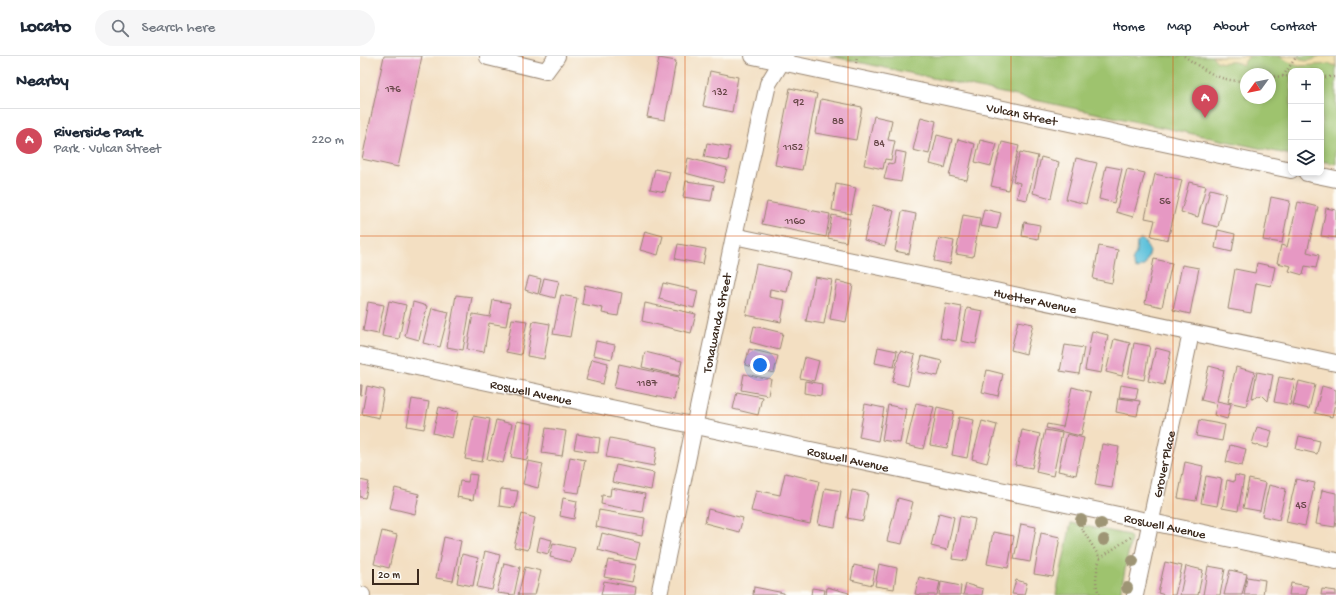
<!DOCTYPE html>
<meta charset="utf-8">
<style>
:root{--surface:#fff;--page:#f6f6f7;--text:#1f2937;--muted:#747a83;--line:#e0e1e3;--accent:#d1495b}
body{margin:0;font-family:"Gochi Hand",sans-serif;background:var(--page);color:var(--text)}
.controls{position:absolute;right:12px;top:12px;display:grid;overflow:hidden;border-radius:8px;box-shadow:0 2px 6px #0003}
.controls button{width:36px;height:36px;display:grid;place-items:center;padding:0;border:0;border-bottom:1px solid var(--line);background:var(--surface);color:var(--text);font:20px sans-serif}
.compass{position:absolute;left:880px;top:12px;width:36px;height:36px;border-radius:50%;background:var(--surface);box-shadow:0 2px 6px #0003;rotate:237deg}
.scale{position:absolute;left:12px;bottom:10px;width:47px;box-sizing:border-box;padding-left:4px;border:2px solid #3b2a1e;border-top:0;font-size:11px;line-height:14px;white-space:nowrap;color:#3b2a1e;-webkit-text-stroke:3px #fdfcf7;paint-order:stroke}
.you{position:absolute;left:400px;top:309px;width:14px;height:14px;margin:-10px;border:3px solid #fff;border-radius:50%;background:#1a73e8;box-shadow:0 0 0 6px #1a73e833}
.badge{display:grid;place-items:center;width:26px;height:26px;border-radius:50%;background:var(--accent);color:#fff;font-size:13px;font-weight:700}
.pin{position:absolute;translate:-50% -33px;filter:drop-shadow(0 1px 2px #0008)}
.pin::after{content:'';position:absolute;top:21px;width:14px;height:12px;background:inherit;clip-path:polygon(0 0,100% 0,50% 100%)}
.list{margin:0;padding:0;list-style:none}
h2{display:flex;justify-content:space-between;align-items:center;height:52px;margin:0;padding:0 16px;font-size:17px}
h2 small{font-size:13px;font-weight:400;color:var(--muted)}
.list li{display:grid;grid-template-columns:26px 1fr auto;gap:12px;align-items:center;box-sizing:border-box;height:64px;padding:0 16px;border-top:1px solid var(--line)}
.list b{display:block;font-size:15px;white-space:nowrap}
.list p{margin:0;font-size:13px;white-space:nowrap;color:var(--muted)}
.list em{font-size:13px;font-style:normal;color:var(--muted)}
.icon{flex:none;width:22px;height:22px;fill:none;stroke:currentColor;stroke-width:2;stroke-linecap:round;stroke-linejoin:round}
.map{position:relative;flex:none;width:976px;height:539px;overflow:hidden}
header{display:flex;align-items:center;gap:24px;box-sizing:border-box;height:56px;padding:0 20px;background:var(--surface);border-bottom:1px solid var(--line)}
header strong{font-size:19px}
nav{display:flex;gap:22px;margin-inline-start:auto;font-size:14px}
.search{width:280px;height:36px;background:var(--page);display:flex;align-items:center;gap:10px;box-sizing:border-box;padding:0 14px;border-radius:22px;color:var(--muted);font-size:15px}
main{display:flex}
aside{flex:1;background:var(--surface)}
.map>svg:first-child{display:block}
</style>
<header>
<strong>Locato</strong>
<div class="search"><svg class="icon" aria-label="search" viewBox="0 0 24 24"><circle cx="10" cy="10" r="6"/><path d="M15 15l6 6"/></svg>Search here</div>
<nav><a>Home</a><a>Map</a><a>About</a><a>Contact</a></nav>
</header>
<main>
<aside>
<h2>Nearby<small></small></h2>
<ul class="list">
<li><span class="badge">A</span><div><b>Riverside Park</b><p>Park · Vulcan Street</p></div><em>220 m</em></li>
</ul>
</aside>
<div class="map">
<svg width="976" height="539" viewBox="0 0 976 539">
<rect width="100%" height="100%" fill="#fdfcf7"/>
<filter id="ink" filterUnits="userSpaceOnUse"><feTurbulence type="fractalNoise" baseFrequency=".025" numOctaves="2"/><feDisplacementMap in="SourceGraphic" scale="8" xChannelSelector="R" yChannelSelector="G"/><feConvolveMatrix kernelMatrix="1 2 1 2 8 2 1 2 1" color-interpolation-filters="sRGB"/></filter>
<filter id="wash" filterUnits="userSpaceOnUse"><feTurbulence type="fractalNoise" baseFrequency=".012" numOctaves="4" result="noise"/><feDisplacementMap in="SourceGraphic" scale="16" xChannelSelector="R" yChannelSelector="G"/><feGaussianBlur stdDeviation="0.9" result="paint"/><feColorMatrix in="noise" values="0 0 0 0 0 0 0 0 0 0 0 0 0 0 0 0 0 1.4 0 .05"/><feComposite in="paint" operator="in"/></filter>
<g filter="url(#wash)">
<rect width="100%" height="100%" fill="#f3dfc2"/>
<g fill="#9ec36e" stroke="#6c7646" fill-rule="evenodd">
<path d="M470,0H976V108L961,105V15H931V99ZM886,18H910V42H886Z"/>
<polygon points="711,467 769,479 771,483 760,539 696,539"/>
</g>
<g fill="#eeda9e" stroke="#94825e">
<path d="M852,0H889L882,9C868,0 862,14 852,0Z"/>
<polygon points="919,0 935,0 945,5 952,4 960,0 976,0 976,10 970,8 938,10 927,5"/>
</g>
<polygon fill="#5dc1db" stroke="#4c767c" points="781,183 784,185 790,196 785,209 778,213 775,212 772,205 776,197 777,186"/>
<g id="blocks">
<g fill="#e698c3">
<polygon points="24,0 62,0 38,111 2,103"/>
<polygon points="299,2 316,5 305,64 287,61"/>
<polygon points="350,15 378,21 372,56 343,50"/>
<polygon points="430,32 457,38 442,114 415,109"/>
<polygon points="461,43 502,51 496,84 455,77"/>
<polygon points="514,60 532,64 528,84 535,85 531,104 525,103 523,113 504,109"/>
<polygon points="561,61 576,65 569,98 553,94"/>
<polygon points="577,79 592,83 585,112 570,108"/>
<polygon points="598,83 615,88 607,124 589,120"/>
<polygon points="620,84 637,88 631,110 615,106"/>
<polygon points="642,86 659,90 648,134 631,130"/>
<polygon points="347,87 370,91 368,105 344,101"/>
<polygon points="536,95 546,97 541,126 524,123 528,107 534,108"/>
<polygon points="660,96 678,100 667,144 657,142 660,127 653,125"/>
<polygon points="681,101 699,106 691,142 673,137"/>
<polygon points="328,102 367,112 363,127 325,117"/>
<polygon points="716,102 737,107 726,148 706,143"/>
<polygon points="746,110 762,113 754,147 739,143"/>
<polygon points="295,113 310,116 305,136 290,133"/>
<polygon points="767,113 785,117 773,161 756,156"/>
<polygon points="795,118 822,124 808,184 791,180 795,164 785,162"/>
<polygon points="326,125 354,129 351,145 323,141"/>
<polygon points="829,126 846,130 838,161 821,156"/>
<polygon points="476,128 496,132 491,158 472,154"/>
<polygon points="850,133 866,137 858,171 842,167"/>
<polygon points="911,141 930,145 922,187 903,184"/>
<polygon points="407,146 470,158 466,181 402,168"/>
<polygon points="938,146 958,151 947,196 959,199 956,212 945,210 943,219 929,215 931,210 917,207 921,189 927,191"/>
<polygon points="513,149 534,155 525,190 504,184"/>
<polygon points="966,152 976,154 976,182 961,180"/>
<polygon points="624,153 641,157 637,173 620,170"/>
<polygon points="542,155 556,158 549,198 535,195"/>
<polygon points="472,159 490,163 486,186 468,182"/>
<polygon points="603,159 620,162 613,201 596,198"/>
<polygon points="664,166 680,169 678,183 662,180"/>
<polygon points="858,174 875,178 872,196 855,192"/>
<polygon points="285,175 303,180 298,199 280,194"/>
<polygon points="579,182 594,185 590,208 574,205"/>
<polygon points="318,188 346,193 343,208 315,203"/>
<polygon points="739,190 758,194 752,227 733,223"/>
<polygon points="794,203 812,207 802,251 785,247"/>
<polygon points="897,207 915,211 911,230 896,227 891,257 868,253 875,213 895,217"/>
<polygon points="396,208 431,215 427,236 410,233 409,241 425,244 421,266 386,259"/>
<polygon points="822,209 839,212 830,258 813,254"/>
<polygon points="169,220 181,223 178,238 165,234"/>
<polygon points="455,221 472,224 464,268 446,265"/>
<polygon points="184,222 199,225 195,242 180,238"/>
<polygon points="477,225 493,229 486,266 470,263"/>
<polygon points="303,227 338,235 334,252 299,243"/>
<polygon points="225,229 262,237 258,260 242,257 243,252 222,248"/>
<polygon points="96,239 112,241 103,294 87,291"/>
<polygon points="201,239 217,242 210,281 193,278"/>
<polygon points="133,244 150,247 146,270 129,267 124,296 107,293 113,258 130,261"/>
<polygon points="29,245 46,249 39,283 22,280"/>
<polygon points="8,246 24,249 18,278 3,275"/>
<polygon points="53,246 67,250 59,284 45,280"/>
<polygon points="285,247 336,258 331,277 282,265"/>
<polygon points="586,248 602,251 596,285 580,282"/>
<polygon points="72,252 89,256 80,291 63,287"/>
<polygon points="607,252 623,255 616,288 601,285"/>
<polygon points="152,263 167,265 161,299 146,296"/>
<polygon points="173,265 190,268 184,303 167,300"/>
<polygon points="658,265 673,268 666,298 651,294"/>
<polygon points="394,270 423,277 419,294 390,286"/>
<polygon points="732,275 748,279 741,317 725,314"/>
<polygon points="754,283 770,287 762,320 746,316"/>
<polygon points="236,285 255,289 252,303 233,299"/>
<polygon points="774,287 790,290 784,324 768,321"/>
<polygon points="705,289 724,292 719,318 700,315"/>
<polygon points="518,291 537,295 534,311 515,307"/>
<polygon points="796,292 811,296 804,329 788,325"/>
<polygon points="389,293 418,300 414,317 385,309"/>
<polygon points="540,295 555,299 548,330 532,326"/>
<polygon points="285,296 322,305 319,320 282,311"/>
<polygon points="562,300 582,305 578,320 558,316"/>
<polygon points="445,301 459,305 454,325 440,322"/>
<polygon points="232,303 248,307 243,328 226,324"/>
<polygon points="259,308 319,321 314,344 254,332"/>
<polygon points="849,310 864,314 857,345 871,348 867,363 854,359 857,348 841,344"/>
<polygon points="876,311 895,316 886,350 868,346"/>
<polygon points="627,314 643,318 638,340 622,336"/>
<polygon points="897,316 913,319 908,345 902,339 892,342"/>
<polygon points="384,318 411,323 408,339 381,334"/>
<polygon points="919,321 935,324 930,349 914,346"/>
<polygon points="445,325 462,328 461,340 444,337"/>
<polygon points="939,325 955,329 949,353 933,349"/>
<polygon points="0,329 2,329 1,339 0,339"/>
<polygon points="761,329 778,332 776,343 759,341"/>
<polygon points="7,330 24,334 19,362 2,358"/>
<polygon points="962,330 976,334 976,343 972,361 955,357"/>
<polygon points="712,331 731,336 721,380 686,372 687,368 703,371"/>
<polygon points="377,336 402,341 398,359 373,353"/>
<polygon points="758,342 780,345 777,360 756,356"/>
<polygon points="52,343 69,346 64,373 47,370"/>
<polygon points="556,347 574,351 563,393 546,389"/>
<polygon points="505,348 524,352 518,385 499,381"/>
<polygon points="528,349 546,353 540,387 522,384"/>
<polygon points="79,351 98,356 92,382 73,377"/>
<polygon points="577,351 594,355 587,392 570,389"/>
<polygon points="113,360 130,363 122,406 105,403"/>
<polygon points="599,361 614,364 607,402 592,399"/>
<polygon points="136,364 152,368 143,407 127,403"/>
<polygon points="839,364 865,369 862,385 836,380"/>
<polygon points="157,365 173,368 167,404 151,401"/>
<polygon points="622,365 637,369 627,407 612,403"/>
<polygon points="897,371 912,375 908,392 892,388"/>
<polygon points="186,372 206,375 202,400 182,397"/>
<polygon points="662,374 680,378 672,412 655,409"/>
<polygon points="685,374 702,377 693,420 676,416"/>
<polygon points="217,378 240,382 238,397 214,393"/>
<polygon points="707,378 724,382 716,419 698,415"/>
<polygon points="939,380 960,385 957,398 936,393"/>
<polygon points="250,382 297,391 294,410 246,401"/>
<polygon points="742,388 759,391 752,432 735,429"/>
<polygon points="870,389 886,393 882,410 866,406"/>
<polygon points="210,401 225,404 219,437 204,435"/>
<polygon points="168,405 183,408 178,432 163,428"/>
<polygon points="825,406 843,410 836,445 818,442"/>
<polygon points="256,409 294,417 291,434 252,426"/>
<polygon points="425,417 459,425 450,468 391,455 396,434 420,439"/>
<polygon points="109,418 117,419 113,444 97,441 100,425 108,426"/>
<polygon points="875,419 884,421 878,455 862,452 867,424 874,426"/>
<polygon points="846,420 862,423 857,450 841,447"/>
<polygon points="889,423 906,427 900,455 883,452"/>
<polygon points="936,423 955,427 945,470 926,466"/>
<polygon points="0,424 9,426 5,442 0,441"/>
<polygon points="909,429 926,433 919,464 902,460"/>
<polygon points="35,432 59,438 55,458 30,452"/>
<polygon points="251,432 285,438 282,456 241,448 242,439 250,440"/>
<polygon points="465,432 481,435 475,471 458,468"/>
<polygon points="141,433 158,435 155,452 139,450"/>
<polygon points="492,434 508,437 503,465 487,462"/>
<polygon points="962,434 976,437 976,463 975,471 956,468"/>
<polygon points="203,442 217,445 214,463 200,460"/>
<polygon points="538,442 553,446 542,488 527,485"/>
<polygon points="348,453 383,462 379,476 345,467"/>
<polygon points="239,454 285,462 282,480 236,471"/>
<polygon points="579,457 594,461 587,494 571,490"/>
<polygon points="162,458 175,462 168,494 154,491"/>
<polygon points="600,460 615,463 607,505 592,503"/>
<polygon points="661,468 676,471 670,506 654,503"/>
<polygon points="22,475 37,479 29,512 14,508"/>
<polygon points="633,476 654,480 648,512 627,508"/>
<polygon points="242,477 280,487 276,504 238,494"/>
<polygon points="681,477 700,481 693,521 674,518"/>
<polygon points="84,481 101,485 93,525 76,522"/>
<polygon points="180,481 192,484 188,498 177,495"/>
<polygon points="193,487 215,492 211,506 190,501"/>
<polygon points="125,495 140,499 132,534 117,531"/>
<polygon points="102,498 118,502 113,530 97,527"/>
<polygon points="248,504 276,509 272,526 244,521"/>
<polygon points="805,506 822,510 815,539 805,539 798,537"/>
<polygon points="144,507 160,511 154,539 137,537"/>
<polygon points="519,508 537,512 534,533 515,530"/>
<polygon points="494,509 515,514 512,529 491,524"/>
<polygon points="826,510 843,514 838,539 820,539"/>
<polygon points="848,510 865,513 860,539 843,539"/>
<polygon points="165,511 181,515 175,539 158,539"/>
<polygon points="870,514 887,518 882,539 864,539"/>
<polygon points="559,521 580,526 577,539 561,539 555,538"/>
<polygon points="887,521 905,524 903,539 884,539"/>
<polygon points="656,524 667,527 664,539 652,538"/>
<polygon points="244,525 276,531 275,539 241,539"/>
<polygon points="581,526 601,530 600,539 579,539"/>
<polygon points="931,527 948,530 946,539 929,539"/>
<polygon points="606,528 623,533 622,539 603,539"/>
<polygon points="394,531 424,537 424,539 393,539"/>
<polygon points="467,531 489,537 488,539 466,539"/>
<polygon points="452,532 465,534 464,539 451,539"/>
<polygon points="962,533 976,535 976,539 961,539"/>
</g>
</g>
</g>
<g filter="url(#ink)">
<use href="#blocks" fill-opacity="0" stroke="#978470" stroke-width="1"/>
<g fill="none" stroke-linecap="round" stroke-linejoin="round">
<defs>
<g id="minor">
<polyline points="128,0 128,1 186,15 197,0"/>
<path id="s1" d="M393,0L931,114"/>
<polyline points="947,117 976,123"/>
<path id="s2" d="M374,180L976,307"/>
<path id="s3" d="M0,299L976,505"/>
<polyline points="0,539 2,539"/>
<path id="s4" d="M299,539L374,180L408,28L425,0"/>
<path id="s5" d="M775,539L831,277"/>
</g>
</defs>
<use href="#minor" stroke="#978470" stroke-width="18"/>
<g stroke="#978470" stroke-width="2.5" stroke-dasharray="1 3" stroke-linecap="butt">
<path d="M824,0C843,13 862,28 886,24"/>
<polyline points="496,7 497,0"/>
<polyline points="923,20 937,0"/>
<polyline points="910,21 931,20"/>
<polyline points="961,21 976,21"/>
<path d="M717,465L740,502C737,514 733,528 740,539"/>
<polyline points="740,502 771,481"/>
</g>
<use href="#minor" stroke="#fff" stroke-width="16"/>
</g>
<g fill="#9e9575">
<circle cx="721" cy="464" r="6"/>
<circle cx="741" cy="468" r="6"/>
<circle cx="744" cy="484" r="6"/>
<circle cx="773" cy="505" r="6"/>
<circle cx="767" cy="532" r="6"/>
</g>
</g>
<path fill="none" stroke="#d7540e" stroke-width="1" stroke-opacity="0.55" d="M163,0V539M325,0V539M488,0V539M651,0V539M813,0V539M0,180H976M0,359H976"/>
<g text-anchor="middle" stroke-width="4" stroke-linejoin="round" paint-order="stroke">
<g font-size="11" fill="#664647">
<text x="33" y="36">176</text>
<text x="360" y="39">132</text>
<text x="439" y="49">92</text>
<text x="478" y="68">88</text>
<text x="519" y="90">84</text>
<text x="433" y="94">1152</text>
<text x="805" y="148">56</text>
<text x="435" y="168">1160</text>
<text x="287" y="330">1187</text>
<text x="941" y="452">45</text>
</g>
<g font-size="13" fill="#3b2a1e" stroke="#fdfcf7">
<text dy="5" stroke="none"><textPath href="#s1" startOffset="275">Vulcan Street</textPath></text>
<text dy="5" stroke="none"><textPath href="#s2" startOffset="308">Huetter Avenue</textPath></text>
<text dy="5" stroke="none"><textPath href="#s4" startOffset="278">Tonawanda Street</textPath></text>
<text dy="5" stroke="none"><textPath href="#s3" startOffset="175">Roswell Avenue</textPath></text>
<text dy="5" stroke="none"><textPath href="#s3" startOffset="499">Roswell Avenue</textPath></text>
<text dy="5" stroke="none"><textPath href="#s5" startOffset="134">Grover Place</textPath></text>
<text dy="5" stroke="none"><textPath href="#s3" startOffset="823">Roswell Avenue</textPath></text>
</g>
</g>
</svg>
<div class="controls">
<button>+</button>
<button>−</button>
<button><svg class="icon" aria-label="layers" viewBox="0 0 24 24"><path d="M12 4l9 5-9 5-9-5zM3 14l9 5 9-5"/></svg></button>
</div>
<svg class="compass" viewBox="-18 -18 36 36"><path d="M0-13l5 13h-10z" fill="#e53935"/><path d="M0 13l5-13h-10z" fill="#747a83"/></svg>
<div class="scale">20 m</div>
<div class="you"></div>
<div class="pin badge" style="left:845px;top:62px">A</div>
</div>
</main>
